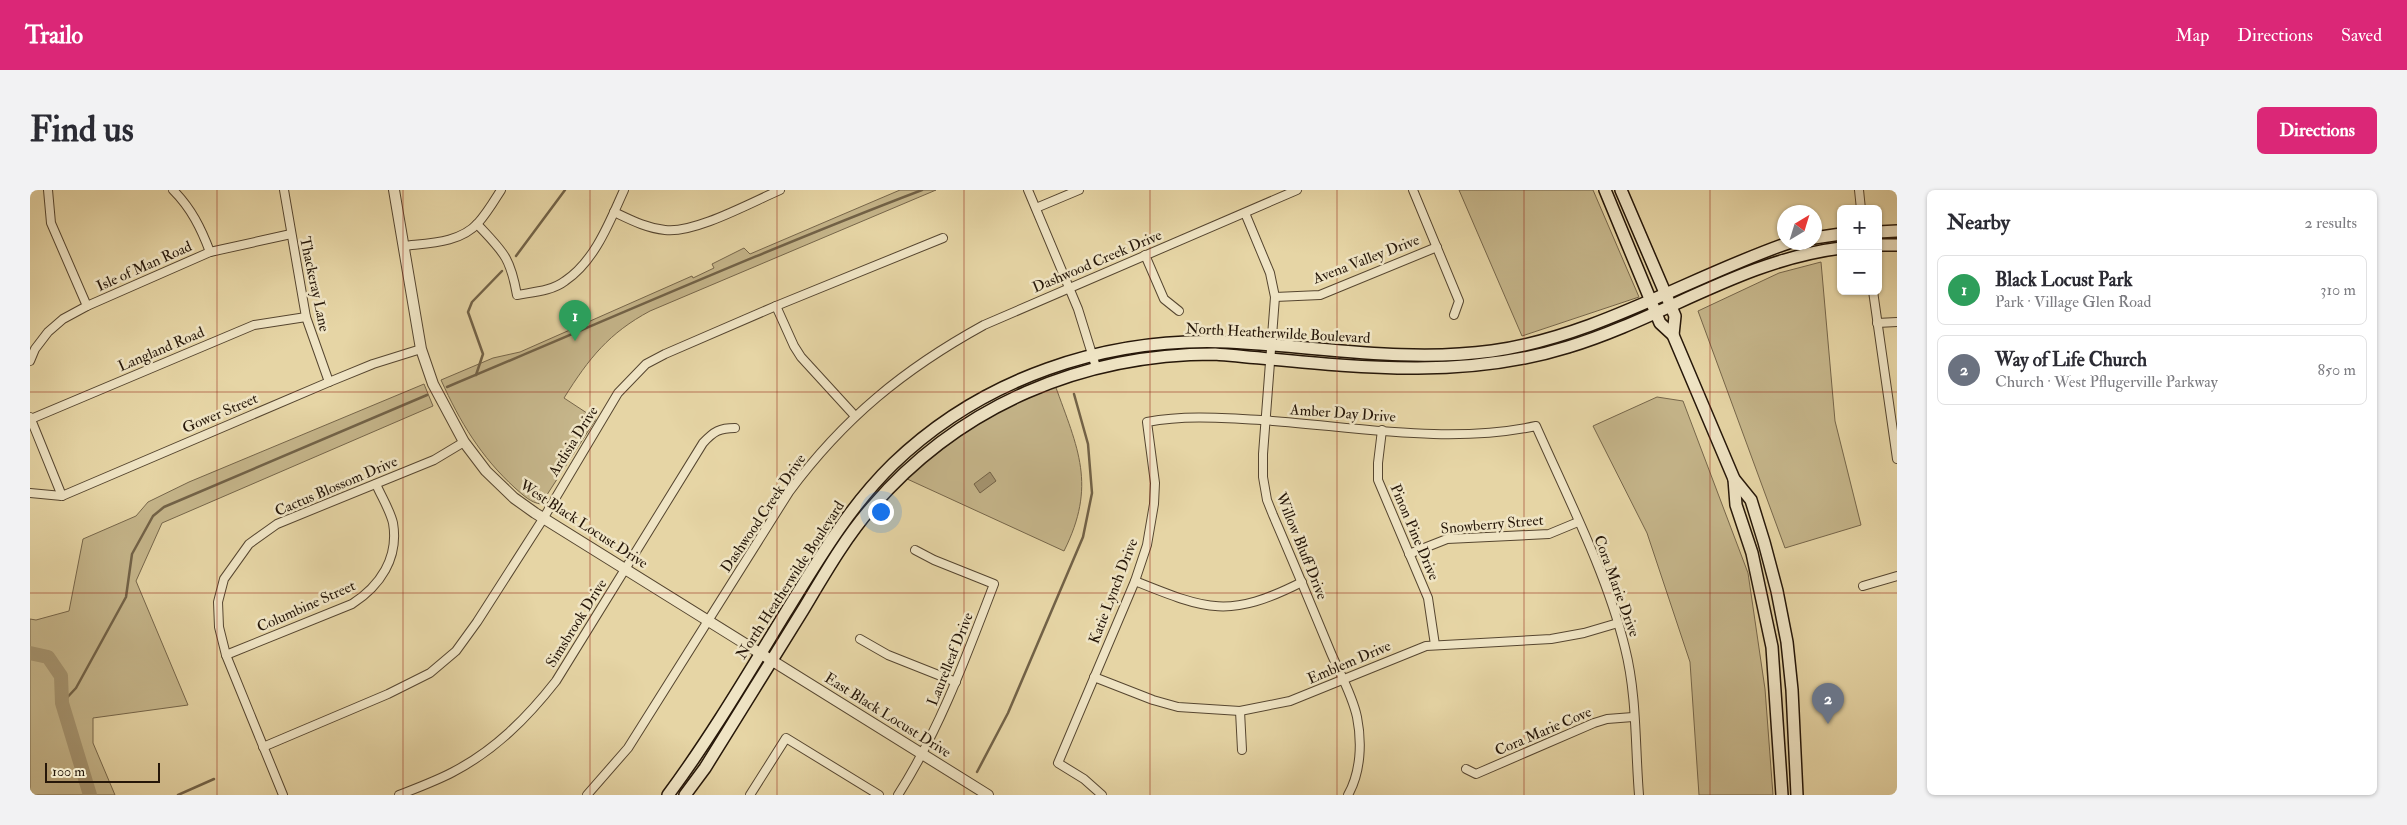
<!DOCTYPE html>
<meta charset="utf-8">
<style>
:root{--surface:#fff;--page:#f2f2f3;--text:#2b2b33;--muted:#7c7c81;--line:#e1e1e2;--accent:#db2777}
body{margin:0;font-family:"IM FELL Double Pica",serif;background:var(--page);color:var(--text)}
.controls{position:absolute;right:15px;top:15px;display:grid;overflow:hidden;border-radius:8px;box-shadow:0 1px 4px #0004}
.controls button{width:45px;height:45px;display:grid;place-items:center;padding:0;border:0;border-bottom:1px solid var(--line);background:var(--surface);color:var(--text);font:25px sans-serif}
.compass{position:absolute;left:1747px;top:15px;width:45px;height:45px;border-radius:50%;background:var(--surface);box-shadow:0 1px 4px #0004;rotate:38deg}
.scale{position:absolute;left:15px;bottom:12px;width:115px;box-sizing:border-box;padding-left:5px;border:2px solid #261709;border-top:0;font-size:14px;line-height:18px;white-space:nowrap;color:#261709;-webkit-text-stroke:4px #efe4c4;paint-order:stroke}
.you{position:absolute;left:850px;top:321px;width:18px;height:18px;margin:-12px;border:4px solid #fff;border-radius:50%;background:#1a73e8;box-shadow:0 0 0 8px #1a73e833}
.badge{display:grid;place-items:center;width:32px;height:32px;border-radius:50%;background:var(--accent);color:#fff;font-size:16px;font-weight:700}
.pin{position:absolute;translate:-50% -41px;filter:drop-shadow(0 1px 2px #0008)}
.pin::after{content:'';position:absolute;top:26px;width:18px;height:15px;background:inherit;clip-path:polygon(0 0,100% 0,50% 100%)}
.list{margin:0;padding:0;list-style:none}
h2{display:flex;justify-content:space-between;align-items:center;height:65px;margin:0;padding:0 20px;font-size:21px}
h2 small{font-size:16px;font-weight:400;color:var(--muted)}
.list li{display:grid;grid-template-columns:32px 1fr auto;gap:15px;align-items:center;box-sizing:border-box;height:70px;margin:0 10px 10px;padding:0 10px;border:1px solid var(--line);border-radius:8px}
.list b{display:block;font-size:19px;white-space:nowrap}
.list p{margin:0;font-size:16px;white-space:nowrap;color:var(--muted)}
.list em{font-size:16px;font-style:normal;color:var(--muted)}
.map{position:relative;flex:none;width:1867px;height:605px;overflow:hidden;border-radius:8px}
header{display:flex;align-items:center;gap:30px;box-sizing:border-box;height:70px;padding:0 25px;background:var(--accent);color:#fff}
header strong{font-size:24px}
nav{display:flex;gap:28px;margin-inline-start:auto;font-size:18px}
.intro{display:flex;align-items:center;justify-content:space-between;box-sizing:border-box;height:120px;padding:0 30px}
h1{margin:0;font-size:35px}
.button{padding:12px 22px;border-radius:8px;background:var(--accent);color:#fff;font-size:18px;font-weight:700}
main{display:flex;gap:30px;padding:0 30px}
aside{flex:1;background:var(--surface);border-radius:8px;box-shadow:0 1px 4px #0004}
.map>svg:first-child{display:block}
</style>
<header>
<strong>Trailo</strong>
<nav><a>Map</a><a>Directions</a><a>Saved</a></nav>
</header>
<div class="intro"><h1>Find us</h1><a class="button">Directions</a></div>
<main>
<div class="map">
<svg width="1867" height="605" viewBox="0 0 1867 605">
<rect width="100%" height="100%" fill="#e6d5a5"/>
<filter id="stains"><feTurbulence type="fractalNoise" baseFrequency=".004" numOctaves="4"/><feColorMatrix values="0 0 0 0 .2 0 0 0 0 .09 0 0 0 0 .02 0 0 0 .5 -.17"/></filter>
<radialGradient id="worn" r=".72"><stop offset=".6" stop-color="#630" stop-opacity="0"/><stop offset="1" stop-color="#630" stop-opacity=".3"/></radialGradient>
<g fill="#c5b58a" stroke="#76664a">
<path d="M870,0H906L620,121C579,143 559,168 534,208L566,229L511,314C501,313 493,305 485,298C451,267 430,232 411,190L463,168L490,162L662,86L663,88L684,78L682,74L714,58L720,64Z"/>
<polygon points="1429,0 1563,0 1609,107 1492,146"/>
<polygon points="1791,72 1805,231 1831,335 1755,358 1668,121 1749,83"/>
<polygon points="394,194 403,216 132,333 106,391 158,515 63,528 63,553 85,605 0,605 0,429 6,430 39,421 53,349 106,326 118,312 159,292"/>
<path d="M1025,195C1048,259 1067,295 1034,361L875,288L952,229Z"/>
<polygon points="1627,207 1653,211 1718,383 1735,499 1743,605 1669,605 1660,472 1617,343 1563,236"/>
</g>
<polygon fill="#a59470" stroke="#726247" points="960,282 966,291 950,303 944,294"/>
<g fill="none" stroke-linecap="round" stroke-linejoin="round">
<g stroke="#726247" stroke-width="2.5">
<polyline points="486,66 535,0"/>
<polyline points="446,185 453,164 438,122 442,112 472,81"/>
<path d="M417,197C575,131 732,61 892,0"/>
<polyline points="32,513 46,498 96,407 102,364 123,326 134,317 397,205"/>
<polyline points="947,582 978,523 1053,347 1062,303 1058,254 1044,204"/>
<polyline points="148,605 184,589"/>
</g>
<polyline stroke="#a59470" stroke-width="14" points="0,463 18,467 31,486 32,513 60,605"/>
<defs>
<g id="minor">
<polyline points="18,0 21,33 57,116"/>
<path d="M143,0C161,18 171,38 180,62"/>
<polyline points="254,0 276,127 299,192"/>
<polyline points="998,0 1048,119 1066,177"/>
<polyline points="1383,0 1429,111 1424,125"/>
<polyline points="1829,0 1831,19"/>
<polyline points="1006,18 1049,0"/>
<path d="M584,22C601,30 616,38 635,40C664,44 722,12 750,0"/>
<path d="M1215,23L1240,83L1245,107L1233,264V287L1237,310L1243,325C1263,371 1282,417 1301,463C1310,484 1322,504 1327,527C1332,552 1331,582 1318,605"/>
<path d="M447,34C473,62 480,66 487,105C503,102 522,101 535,91C565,71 580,31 594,0"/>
<path d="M374,56C399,53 430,53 448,33C457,23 464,11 471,0"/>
<polyline points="1115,65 1134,109 1149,121"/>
<polyline points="1843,101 1867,269"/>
<polyline points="1245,107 1290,105 1407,57"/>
<polyline points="746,116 764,156 771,167 825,226"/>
<polyline points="1847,133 1867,132"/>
<polyline points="0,171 5,159 18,142 33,129 57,116 180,62 261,44"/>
<polyline points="0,227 32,306"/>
<polyline points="1,229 224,135 276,127"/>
<polyline points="1352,240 1348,273 1348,290 1398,408 1405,455"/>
<polyline points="0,303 32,306 299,192 343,174 391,159"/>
<polyline points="1379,364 1417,349 1519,344 1548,332"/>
<path d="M1105,391C1177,420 1199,429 1272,392"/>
<polyline points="1833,396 1867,386"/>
<polyline points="830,449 858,465 926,492"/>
<path d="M196,465L322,414C350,396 369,368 363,333C360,320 351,306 346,294"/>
<polyline points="1064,487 1123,510 1148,517 1210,521 1260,511 1396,456 1521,449 1554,443 1588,433"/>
<polyline points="1210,521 1212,560"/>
<polyline points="233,557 358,504 400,483 426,461 447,432 513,329 588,203 616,174 635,164 746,116 913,48"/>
<polyline points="1436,579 1446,584 1564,533 1577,529 1603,527"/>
<polyline points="253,605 196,465 189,437 188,412 194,389 219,354 247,334 404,270 434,252"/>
<path d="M369,605C387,598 406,591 423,582C465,560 497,528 526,491L673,253C684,241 690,238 705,238"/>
<path d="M557,605L598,558L759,302C814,228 874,179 954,135L1267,0"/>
<polyline points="720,605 756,548 849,605"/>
<path d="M868,605C910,539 936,467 964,394L904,370L885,360"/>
<path d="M1072,605L1054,589L1028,573L1105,391L1117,355L1124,314L1125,293L1117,232C1155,225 1193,228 1231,230C1321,236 1417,255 1506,236C1537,306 1577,384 1595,458C1607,505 1605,556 1609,605"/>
</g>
<polyline id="tertiary" points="364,0 391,159 403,194 434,252 456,281 484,308 505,323 958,605"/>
<g id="secondary">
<polyline points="1575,0 1630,133 1643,145 1704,289 1721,310 1734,352 1747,401 1757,452 1762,500 1767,605"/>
<polyline points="1591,0 1645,126 1643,145"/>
<polyline points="1848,42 1867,41"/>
<polyline points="1784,48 1811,44"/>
<polyline points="1848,55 1867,55"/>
<polyline points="1704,289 1706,315 1722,363 1742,457 1752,605"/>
<path d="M638,605C681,547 718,484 756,422C788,370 819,317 863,274C952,188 1075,147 1198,152C1286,156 1374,173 1462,161C1568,146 1661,86 1761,52"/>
<path d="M655,605L675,578C708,525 740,473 773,420C794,385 815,348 842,317C930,215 1052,164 1185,164C1304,174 1422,193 1538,157C1631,129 1713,70 1811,58"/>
</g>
</defs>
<use href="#minor" stroke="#564630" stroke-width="10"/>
<use href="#tertiary" stroke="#564630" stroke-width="12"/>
<use href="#secondary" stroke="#261709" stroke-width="14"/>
<use href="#minor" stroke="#efe4c4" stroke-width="8"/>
<use href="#tertiary" stroke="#efe4c4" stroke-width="10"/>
<use href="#secondary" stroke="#efe4c4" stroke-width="11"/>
</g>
<path fill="none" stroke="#8f2418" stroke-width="1" stroke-opacity="0.55" d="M187,0V605M373,0V605M560,0V605M747,0V605M934,0V605M1120,0V605M1307,0V605M1494,0V605M1680,0V605M0,202H1867M0,403H1867"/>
<g text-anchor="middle" stroke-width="5" stroke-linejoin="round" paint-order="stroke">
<g font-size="15" fill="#261709" stroke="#efe4c4">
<text transform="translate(1336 69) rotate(-21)" y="5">Avena Valley Drive</text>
<text transform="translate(1067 71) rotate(-23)" y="5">Dashwood Creek Drive</text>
<text transform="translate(114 76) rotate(-24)" y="5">Isle of Man Road</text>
<text transform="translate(285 94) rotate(78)" y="5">Thackeray Lane</text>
<text transform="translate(1248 143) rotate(3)" y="5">North Heatherwilde Boulevard</text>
<text transform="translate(131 159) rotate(-23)" y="5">Langland Road</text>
<text transform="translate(190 223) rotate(-23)" y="5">Gower Street</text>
<text transform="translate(1313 223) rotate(4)" y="5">Amber Day Drive</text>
<text transform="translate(543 251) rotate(-58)" y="5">Ardisia Drive</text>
<text transform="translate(306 296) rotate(-23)" y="5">Cactus Blossom Drive</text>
<text transform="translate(733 323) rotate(-56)" y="5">Dashwood Creek Drive</text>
<text transform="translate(554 334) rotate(33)" y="5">West Black Locust Drive</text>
<text transform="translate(1462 334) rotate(-5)" y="5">Snowberry Street</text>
<text transform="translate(1385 342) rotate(67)" y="5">Pinon Pine Drive</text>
<text transform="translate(1272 356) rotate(68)" y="5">Willow Bluff Drive</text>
<text transform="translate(760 390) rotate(-57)" y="5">North Heatherwilde Boulevard</text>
<text transform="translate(1587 396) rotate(70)" y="5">Cora Marie Drive</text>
<text transform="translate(1083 401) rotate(-69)" y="5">Katie Lynch Drive</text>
<text transform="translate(276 416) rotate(-24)" y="5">Columbine Street</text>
<text transform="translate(546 433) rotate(-58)" y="5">Simsbrook Drive</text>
<text transform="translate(920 469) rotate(-68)" y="5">Laurelleaf Drive</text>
<text transform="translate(1319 472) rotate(-23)" y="5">Emblem Drive</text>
<text transform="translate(858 525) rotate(32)" y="5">East Black Locust Drive</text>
<text transform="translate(1513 541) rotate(-23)" y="5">Cora Marie Cove</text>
</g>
</g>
<rect width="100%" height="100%" filter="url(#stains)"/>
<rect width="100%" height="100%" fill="url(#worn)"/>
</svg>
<div class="controls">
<button>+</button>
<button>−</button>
</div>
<svg class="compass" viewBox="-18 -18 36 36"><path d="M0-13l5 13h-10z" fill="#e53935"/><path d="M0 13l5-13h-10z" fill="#7c7c81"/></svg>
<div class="scale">100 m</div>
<div class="you"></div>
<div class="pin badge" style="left:545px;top:151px;background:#2e9e5b">1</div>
<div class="pin badge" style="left:1798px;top:534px;background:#6b7280">2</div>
</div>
<aside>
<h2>Nearby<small>2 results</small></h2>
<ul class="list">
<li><span class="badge" style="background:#2e9e5b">1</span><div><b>Black Locust Park</b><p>Park · Village Glen Road</p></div><em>310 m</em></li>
<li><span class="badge" style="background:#6b7280">2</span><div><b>Way of Life Church</b><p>Church · West Pflugerville Parkway</p></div><em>850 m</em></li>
</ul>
</aside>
</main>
